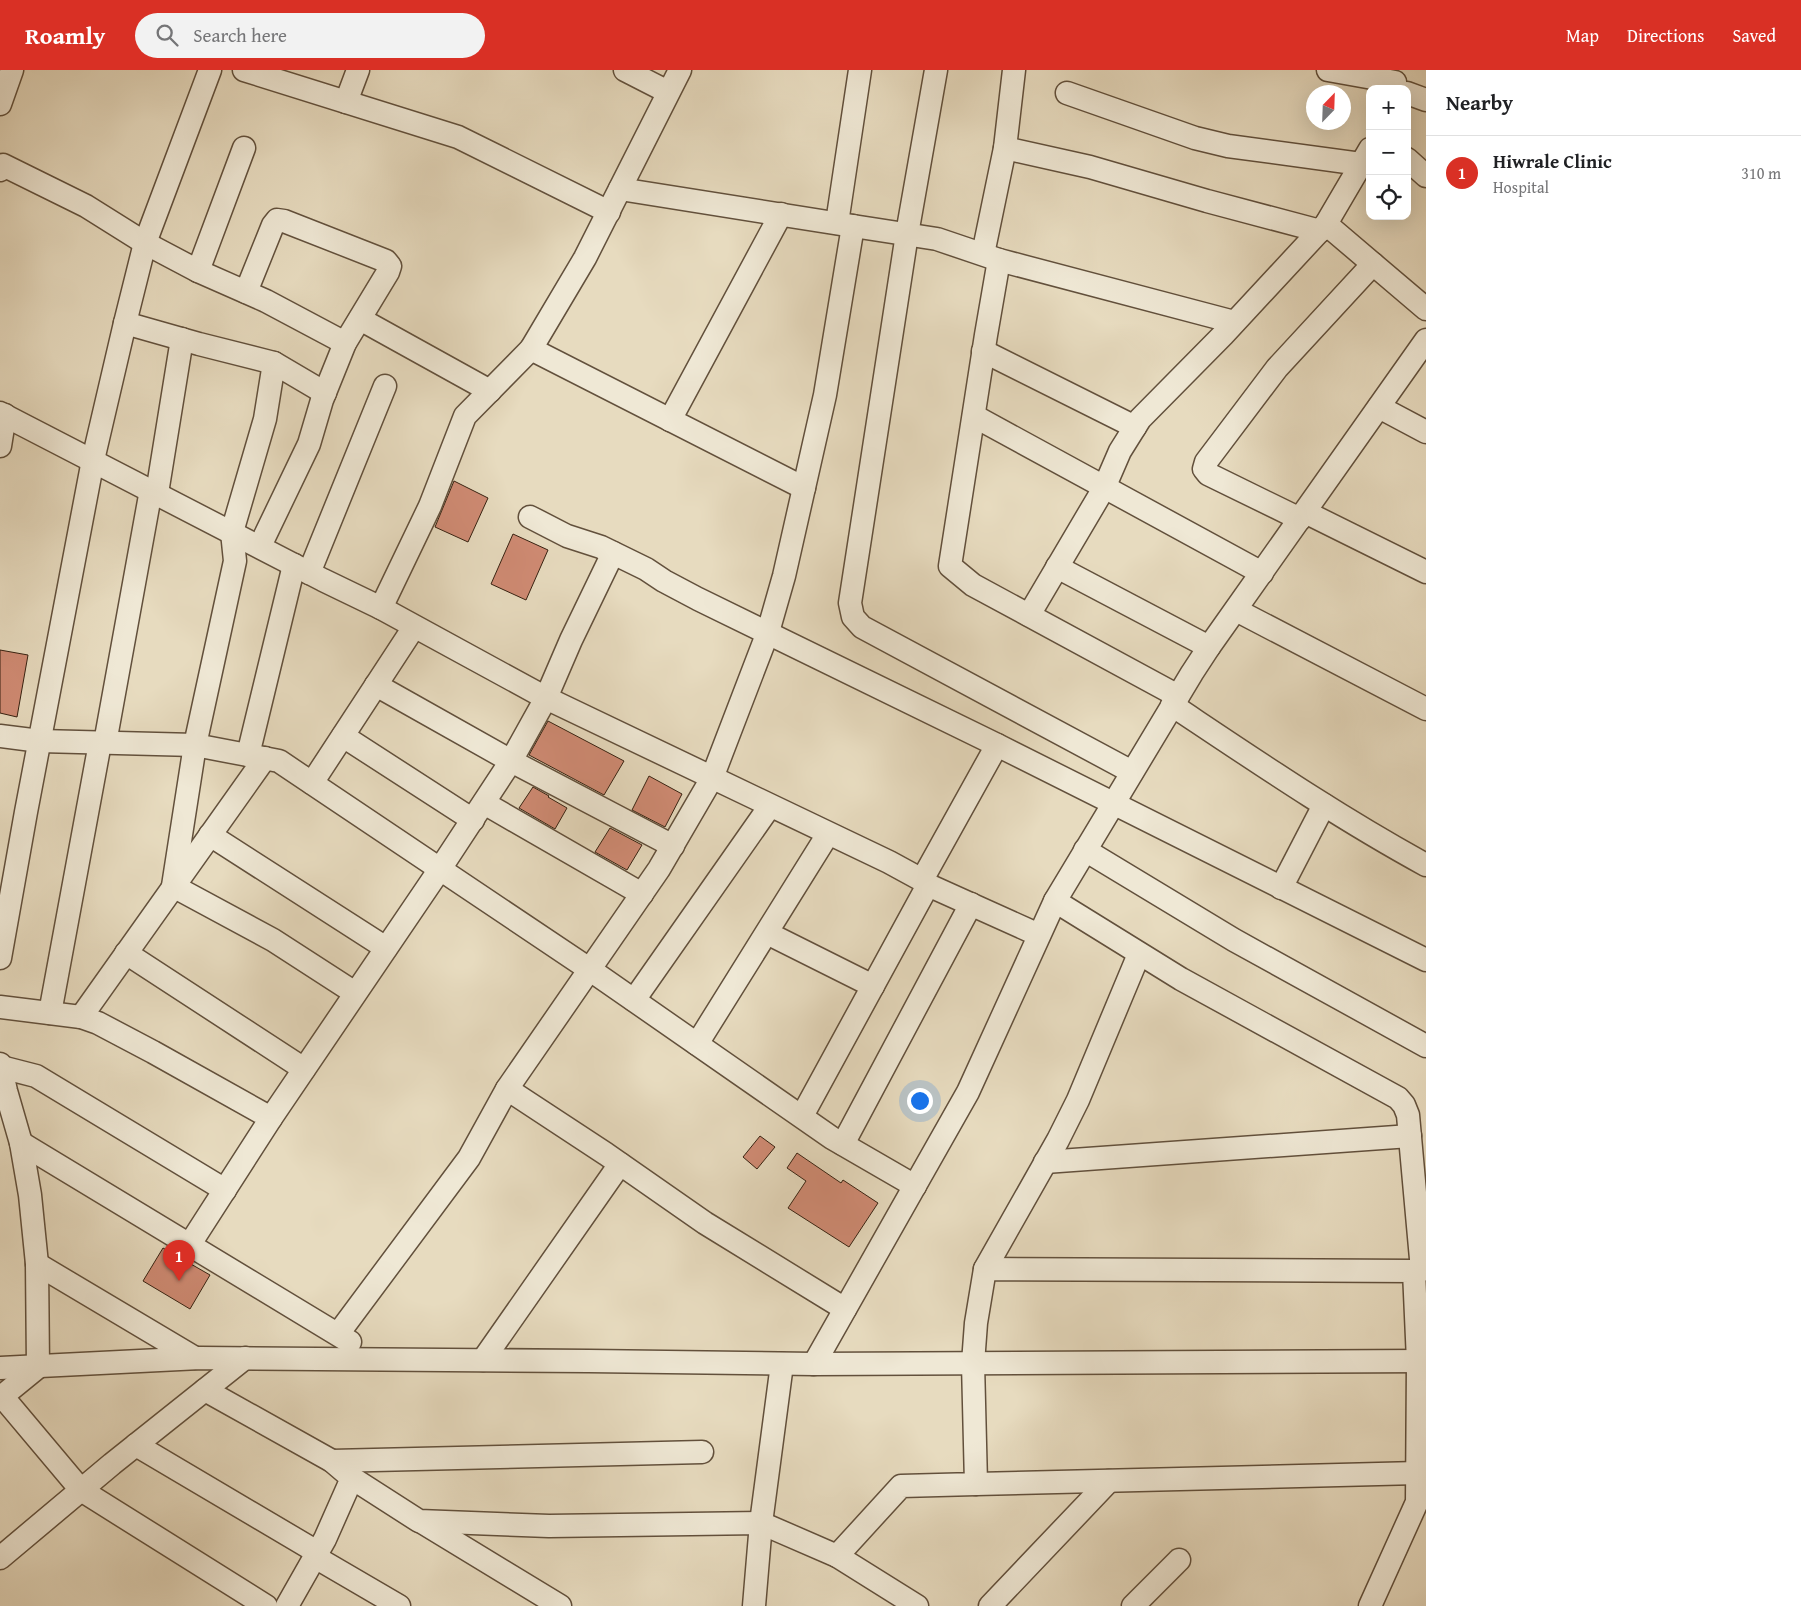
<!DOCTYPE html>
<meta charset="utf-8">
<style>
:root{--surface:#fff;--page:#f2f2f2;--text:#202124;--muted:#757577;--line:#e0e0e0;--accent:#d93025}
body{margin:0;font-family:"Gentium Book Plus",serif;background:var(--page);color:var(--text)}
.controls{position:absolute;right:15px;top:15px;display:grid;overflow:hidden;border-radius:10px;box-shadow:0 5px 20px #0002}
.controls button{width:45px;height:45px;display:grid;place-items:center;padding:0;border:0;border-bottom:1px solid var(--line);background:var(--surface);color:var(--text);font:25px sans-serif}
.compass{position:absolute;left:1306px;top:15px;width:45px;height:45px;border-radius:50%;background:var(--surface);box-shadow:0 5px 20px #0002;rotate:23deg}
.you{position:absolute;left:919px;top:1030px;width:18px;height:18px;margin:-12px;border:4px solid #fff;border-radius:50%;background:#1a73e8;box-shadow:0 0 0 8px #1a73e833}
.badge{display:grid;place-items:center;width:32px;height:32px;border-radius:50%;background:var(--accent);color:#fff;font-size:16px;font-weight:700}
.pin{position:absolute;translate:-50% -41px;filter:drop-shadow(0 1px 2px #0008)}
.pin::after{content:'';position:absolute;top:26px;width:18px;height:15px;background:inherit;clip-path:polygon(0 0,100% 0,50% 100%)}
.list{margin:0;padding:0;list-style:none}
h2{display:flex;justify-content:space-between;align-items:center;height:65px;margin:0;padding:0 20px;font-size:21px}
h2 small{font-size:16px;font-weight:400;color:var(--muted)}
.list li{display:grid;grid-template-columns:32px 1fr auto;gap:15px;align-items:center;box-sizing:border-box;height:75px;padding:0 20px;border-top:1px solid var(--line)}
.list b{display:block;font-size:19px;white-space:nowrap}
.list p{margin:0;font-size:16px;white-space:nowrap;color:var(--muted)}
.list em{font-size:16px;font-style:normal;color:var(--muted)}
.icon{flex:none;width:28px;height:28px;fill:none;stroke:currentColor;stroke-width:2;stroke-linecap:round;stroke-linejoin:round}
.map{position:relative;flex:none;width:1426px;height:1536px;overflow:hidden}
header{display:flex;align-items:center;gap:30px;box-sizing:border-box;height:70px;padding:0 25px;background:var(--accent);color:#fff}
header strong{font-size:24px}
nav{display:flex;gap:28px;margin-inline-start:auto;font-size:18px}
.search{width:350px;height:45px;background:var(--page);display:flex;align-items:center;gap:12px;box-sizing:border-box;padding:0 18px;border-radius:28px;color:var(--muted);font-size:19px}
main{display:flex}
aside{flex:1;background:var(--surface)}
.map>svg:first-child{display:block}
</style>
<header>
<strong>Roamly</strong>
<div class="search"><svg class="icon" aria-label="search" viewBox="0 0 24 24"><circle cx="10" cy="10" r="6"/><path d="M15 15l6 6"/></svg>Search here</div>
<nav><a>Map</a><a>Directions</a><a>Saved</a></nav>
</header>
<main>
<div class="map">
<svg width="1426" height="1536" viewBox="0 0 1426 1536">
<rect width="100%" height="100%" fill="#e7dbbf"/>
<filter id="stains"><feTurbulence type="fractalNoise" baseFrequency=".004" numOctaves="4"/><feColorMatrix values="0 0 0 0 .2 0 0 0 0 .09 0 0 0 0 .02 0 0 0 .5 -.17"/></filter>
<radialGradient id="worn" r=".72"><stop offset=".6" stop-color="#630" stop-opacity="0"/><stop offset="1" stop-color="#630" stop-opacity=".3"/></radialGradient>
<g fill="#d08b74" stroke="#362111">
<polygon points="454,411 488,428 468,472 435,457"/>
<polygon points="513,464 548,480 526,530 491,514"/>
<polygon points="0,580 28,585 17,647 0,643"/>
<polygon points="548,651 624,691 604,725 529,685"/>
<polygon points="649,706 682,724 665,757 632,740"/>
<polygon points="533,717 549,726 548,727 567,738 555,759 519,738"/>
<polygon points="610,758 642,775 627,800 595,782"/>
<polygon points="760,1066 775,1077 757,1099 743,1087"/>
<polygon points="797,1083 841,1113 843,1110 878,1133 849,1177 788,1138 806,1111 787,1098"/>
<polygon points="163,1178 210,1205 190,1239 143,1211"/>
</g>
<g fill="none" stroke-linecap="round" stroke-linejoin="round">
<defs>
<g id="minor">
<polyline points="244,0 458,67 609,142"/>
<polyline points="625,0 668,22"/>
<polyline points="936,0 907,164 850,533 853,547 862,557 1132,702"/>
<polyline points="1014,0 1005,78 1090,97 1207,131 1320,161"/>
<polyline points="1328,0 1395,12"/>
<polyline points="1067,23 1195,68 1228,76 1361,94"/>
<polyline points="1407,23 1426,30"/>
<polyline points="346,32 358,0"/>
<polyline points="0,34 12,0"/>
<polyline points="1407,89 1426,106"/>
<polyline points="0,100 3,95 86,136 145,173 198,201 266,231 345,273"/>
<polyline points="620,119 853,156"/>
<polyline points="837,153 860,0"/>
<polyline points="1326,154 1426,239"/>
<polyline points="983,184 1005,78"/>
<polyline points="999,190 986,265 950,496 973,515 1178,626"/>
<polyline points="198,201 244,78"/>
<polyline points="246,222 273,155 277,150 284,151 386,191 390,196 388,202 345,273 322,330 309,374 260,476"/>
<polyline points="360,249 490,321"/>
<polyline points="125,253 199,274 274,293 325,323"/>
<polyline points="531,279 804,418"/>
<polyline points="983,281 1135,357"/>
<polyline points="274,293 265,349 232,462 235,491 195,675 173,816 273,870 355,923"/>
<polyline points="1379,337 1426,362"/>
<polyline points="0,343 323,510 381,538 546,628 889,792 922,810 928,815 1039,865"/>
<polyline points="974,346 1262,503"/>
<polyline points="670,350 781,144"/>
<polyline points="0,376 5,345"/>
<polyline points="157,423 182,269"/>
<polyline points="1305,442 1426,502"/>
<polyline points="530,447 567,466 601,477 646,499 664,511 698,529 997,675 1426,890"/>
<polyline points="1300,449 1208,404 1204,399 1206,392 1277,298 1373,194"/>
<polyline points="1057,497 1209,577"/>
<polyline points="309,503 385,316"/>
<polyline points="381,538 430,436 465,346 531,279 585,188 680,0"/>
<polyline points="1236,540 1426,639"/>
<polyline points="1029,545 1104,418 1120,381 1140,349 1223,265 1326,154 1370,79"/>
<polyline points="376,615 511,691 673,776"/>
<path d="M1172,635C1256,691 1338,747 1426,795"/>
<polyline points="0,666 40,671 195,675 279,691 589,899 832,1068 915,1116"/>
<polyline points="343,666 473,750"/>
<polyline points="105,673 151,420"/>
<polyline points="248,685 294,495"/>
<polyline points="312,713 414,557"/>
<polyline points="484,733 642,824"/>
<polyline points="210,765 386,878"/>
<polyline points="1085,780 1234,870 1426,976"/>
<polyline points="922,810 997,675"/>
<polyline points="1281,818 1324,735"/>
<polyline points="1055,831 1181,909 1398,1028 1404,1035 1408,1045 1422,1200"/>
<polyline points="767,863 873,916"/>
<polyline points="126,883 304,999"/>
<polyline points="0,888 26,742 93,390 125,253 145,173 210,0"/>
<polyline points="634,930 770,736"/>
<polyline points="0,937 81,947 98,953 153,982 271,1048 190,1174"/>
<polyline points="50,943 100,673"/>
<polyline points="81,947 265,688"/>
<polyline points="697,974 828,764"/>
<polyline points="0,994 6,1021 21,1073 30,1125 37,1194 38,1297 0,1328"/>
<polyline points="1,997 36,1006 225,1120"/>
<polyline points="507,1019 606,1084 705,1153 845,1239"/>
<polyline points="802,1046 928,815"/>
<polyline points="271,1048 440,799 511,691 546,628 571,570 613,483"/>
<polyline points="21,1073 350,1272"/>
<polyline points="843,1074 971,834"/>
<polyline points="1045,1092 1410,1066"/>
<polyline points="37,1194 195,1288"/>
<polyline points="985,1199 1058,1070 1078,1030 1139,884"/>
<polyline points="338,1264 469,1088 507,1019 659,799 712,708 768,562 784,506 825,325 853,156 937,169 999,190 1234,252"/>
<polyline points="483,1290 620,1094"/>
<polyline points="814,1294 968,1022 1055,831 1192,603 1209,577 1426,270"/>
<polyline points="0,1298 200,1288 589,1291 814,1294 1426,1291"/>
<polyline points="205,1320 332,1391 352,1408 325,1469 287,1536"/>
<polyline points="2,1326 81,1420 266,1536"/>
<polyline points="136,1375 317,1482"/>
<polyline points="332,1391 702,1382"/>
<polyline points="352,1408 419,1451 549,1456 761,1453 837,1486 901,1416 976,1414 973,1293 976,1253 985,1199 1414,1201 1418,1291 1417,1432 1370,1536"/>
<polyline points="976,1414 1418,1403"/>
<polyline points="422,1452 560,1536"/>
<polyline points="837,1486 917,1536"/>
<polyline points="315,1487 399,1536"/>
<polyline points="0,1488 112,1394 245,1288"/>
<polyline points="754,1536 761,1453 782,1294"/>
<polyline points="990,1536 1109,1411"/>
<polyline points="1133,1536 1179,1490"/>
</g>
</defs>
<use href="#minor" stroke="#62503c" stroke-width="25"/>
<use href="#minor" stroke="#efe8d5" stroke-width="22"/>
</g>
<rect width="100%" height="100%" filter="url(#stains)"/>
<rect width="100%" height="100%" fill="url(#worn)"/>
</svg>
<div class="controls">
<button>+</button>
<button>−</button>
<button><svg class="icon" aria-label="locate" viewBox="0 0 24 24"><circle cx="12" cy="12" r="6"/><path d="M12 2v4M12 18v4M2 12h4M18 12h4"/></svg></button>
</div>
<svg class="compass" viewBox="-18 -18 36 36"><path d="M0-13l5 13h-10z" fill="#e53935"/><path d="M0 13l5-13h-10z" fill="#757577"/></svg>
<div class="you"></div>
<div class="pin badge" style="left:179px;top:1211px">1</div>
</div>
<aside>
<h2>Nearby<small></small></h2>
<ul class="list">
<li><span class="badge">1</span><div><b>Hiwrale Clinic</b><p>Hospital</p></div><em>310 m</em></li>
</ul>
</aside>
</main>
